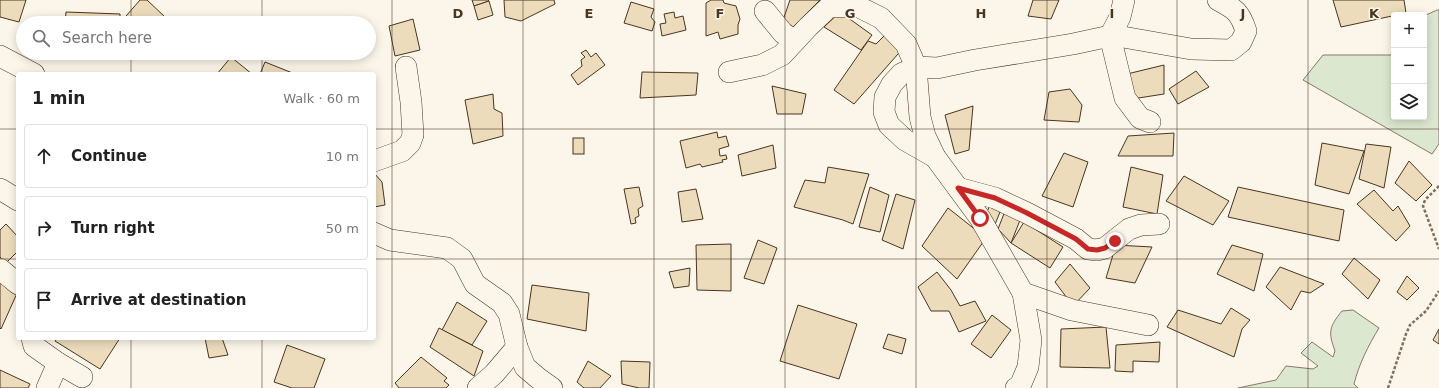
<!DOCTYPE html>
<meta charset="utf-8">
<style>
:root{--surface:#fff;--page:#f6f6f6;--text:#222;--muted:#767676;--line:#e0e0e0}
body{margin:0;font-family:"DejaVu Sans",sans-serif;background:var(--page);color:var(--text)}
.controls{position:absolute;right:12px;top:12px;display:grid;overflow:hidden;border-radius:4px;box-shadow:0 2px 10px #0003}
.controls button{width:36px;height:36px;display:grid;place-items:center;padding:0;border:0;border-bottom:1px solid var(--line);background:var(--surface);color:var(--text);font:20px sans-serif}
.stop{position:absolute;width:12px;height:12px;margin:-9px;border:3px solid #c62828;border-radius:50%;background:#fff}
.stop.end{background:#c62828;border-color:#fff;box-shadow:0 1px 4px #0008}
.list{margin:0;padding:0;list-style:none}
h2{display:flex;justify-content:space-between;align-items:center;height:52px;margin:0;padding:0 16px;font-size:17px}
h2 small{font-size:13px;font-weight:400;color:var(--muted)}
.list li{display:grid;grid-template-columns:26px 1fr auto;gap:12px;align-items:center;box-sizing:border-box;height:64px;margin:0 8px 8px;padding:0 8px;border:1px solid var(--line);border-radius:4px}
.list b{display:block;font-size:15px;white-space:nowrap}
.list em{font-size:13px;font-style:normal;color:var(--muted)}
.icon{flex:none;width:22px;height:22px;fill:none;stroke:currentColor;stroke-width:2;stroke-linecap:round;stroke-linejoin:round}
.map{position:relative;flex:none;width:1439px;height:388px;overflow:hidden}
.search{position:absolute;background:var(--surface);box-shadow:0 2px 10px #0003;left:16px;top:16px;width:360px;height:44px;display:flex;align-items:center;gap:10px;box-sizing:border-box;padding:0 14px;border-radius:22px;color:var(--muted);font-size:15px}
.panel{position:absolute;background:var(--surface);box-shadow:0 2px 10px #0003;left:16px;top:72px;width:360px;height:268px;border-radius:4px}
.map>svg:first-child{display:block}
</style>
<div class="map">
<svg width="1439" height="388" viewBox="0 0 1439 388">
<rect width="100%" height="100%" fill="#fbf6e9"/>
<g fill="#dce7d0" stroke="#887966">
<polygon points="1437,10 1439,10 1439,144 1432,154 1303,80 1323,55 1394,55 1394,117 1424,117 1424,16"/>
<path d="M1353,310L1379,328C1368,346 1359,364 1354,384L1358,388H1238L1276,380L1286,366L1313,369L1318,366L1301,353L1312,342L1333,357L1335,351C1328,332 1329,327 1342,311Z"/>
</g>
<g fill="#ecdcbc" stroke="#4a3520">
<polygon points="0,0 26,0 19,22 0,17"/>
<polygon points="140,0 147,0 165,17 160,23 120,23"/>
<polygon points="472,0 488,0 489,1 474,6"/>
<polygon points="504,0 554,0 555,4 521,21 505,17"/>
<polygon points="711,0 723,0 724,3 736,6 740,19 738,25 738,34 720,39 718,32 706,36 706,3"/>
<polygon points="790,0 820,0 793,27 783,20"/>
<polygon points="1033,0 1059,0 1051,19 1028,16"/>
<polygon points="1333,0 1404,0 1406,13 1341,27"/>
<polygon points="489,1 493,15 478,20 474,6"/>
<polygon points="631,2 654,9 651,17 655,22 652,31 624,23"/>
<polygon points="66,12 120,14 120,23 65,23"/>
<polygon points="674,12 675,18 683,16 686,30 662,36 660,24 666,23 664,14"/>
<polygon points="840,12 872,35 861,50 824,27"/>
<polygon points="413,19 420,50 395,56 389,26"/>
<polygon points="886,34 905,46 854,104 834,90 868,41 876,44"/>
<polygon points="586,50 591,57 596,53 605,65 578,85 571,75 582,66 581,60 585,57 581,53"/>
<polygon points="231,57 252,74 217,74"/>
<polygon points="265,62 295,74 260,74"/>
<polygon points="1164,65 1164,94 1132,99 1127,74"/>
<polygon points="1196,71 1209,87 1178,104 1169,89"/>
<polygon points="642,72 698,73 696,95 640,98"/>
<polygon points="772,86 806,94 802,114 777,114"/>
<polygon points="1070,89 1082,105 1079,122 1044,120 1049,92"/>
<polygon points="493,94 494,109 502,113 503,136 473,144 465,100"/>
<polygon points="973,106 969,150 955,154 945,115"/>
<polygon points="717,132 718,138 726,136 729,146 719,149 720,156 726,155 727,159 722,160 723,162 702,167 700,164 686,168 680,141"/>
<polygon points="1174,133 1173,156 1118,156 1128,136"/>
<rect x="573" y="138" width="11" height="16"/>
<polygon points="1322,143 1364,151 1349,194 1315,185"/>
<polygon points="1366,144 1391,147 1384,188 1359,179"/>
<polygon points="773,145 776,168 742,176 738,155"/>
<polygon points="1064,153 1088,162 1073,207 1042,196"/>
<polygon points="1409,161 1432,185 1416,201 1395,183"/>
<polygon points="828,167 869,174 853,224 843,220 794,207 805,180 825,183"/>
<polygon points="1131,167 1163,175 1157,214 1123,207"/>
<polygon points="374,173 382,182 385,205 374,207"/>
<polygon points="1184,176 1229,201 1213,225 1166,201"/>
<polygon points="639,187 643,206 638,209 639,216 635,218 636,223 631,224 624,189"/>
<polygon points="870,187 889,195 880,232 859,227"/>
<polygon points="1238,187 1344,210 1339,241 1228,217"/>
<polygon points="696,189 703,219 682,222 678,192"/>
<polygon points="1374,190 1393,211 1398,206 1410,226 1396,241 1357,204"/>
<polygon points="896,194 915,200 903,249 882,240"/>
<polygon points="991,203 1002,207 994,227 985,216"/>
<polygon points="1007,206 1022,215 1011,243 998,229"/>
<polygon points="948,208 986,238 957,279 922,246"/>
<polygon points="1024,222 1063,247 1050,268 1011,243"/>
<polygon points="6,224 18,237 18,251 6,263 0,257 0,230"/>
<polygon points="758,240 777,248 764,284 744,278"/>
<polygon points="731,244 731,291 697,290 696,245"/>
<polygon points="1116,245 1152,247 1135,283 1106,278"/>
<polygon points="1232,245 1263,254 1254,291 1217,274"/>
<polygon points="1354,258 1380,280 1368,299 1342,274"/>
<polygon points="1070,264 1090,288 1073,306 1055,282"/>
<polygon points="1280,267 1324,284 1310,293 1301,291 1291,310 1266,287"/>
<polygon points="690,268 689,286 674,288 669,272"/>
<polygon points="937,272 951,290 960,306 975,301 986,321 959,332 949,311 931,311 918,287"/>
<polygon points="1407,276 1419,288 1407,300 1397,292"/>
<polygon points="0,281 18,291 1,329 0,328"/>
<polygon points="532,285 589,293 586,331 527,319"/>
<polygon points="457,302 487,321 472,345 442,330"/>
<polygon points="798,305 857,324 839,379 780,361"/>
<polygon points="1231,308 1250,320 1242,329 1234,357 1167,327 1178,310 1221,324"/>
<polygon points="992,315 1011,330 991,358 971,344"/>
<polygon points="1106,327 1110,368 1060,367 1061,329"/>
<polygon points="439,328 483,351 474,376 430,347"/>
<polygon points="1439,329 1439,344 1433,340"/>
<polygon points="888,334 906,339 902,354 883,348"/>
<polygon points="57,338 120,338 100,369 55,341"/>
<polygon points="205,338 222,338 228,355 209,358"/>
<polygon points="1160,342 1159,362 1133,361 1133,372 1115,371 1116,345"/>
<polygon points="287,345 325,359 314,388 292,388 274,382"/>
<polygon points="421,357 447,378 444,381 449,385 446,388 399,388 395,383"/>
<polygon points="588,361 611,376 600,388 584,388 577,382"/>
<polygon points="621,361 650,362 649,388 639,388 622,384"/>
<polygon points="0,370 30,384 28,388 0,388"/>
</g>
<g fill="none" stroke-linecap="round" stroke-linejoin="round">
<defs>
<g id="minor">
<polyline points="1124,0 1120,17 1110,36 1125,98 1140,118 1150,122"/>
<polyline points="765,11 783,33 795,41"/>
<polyline points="0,56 34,74"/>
<polyline points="729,72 762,65 782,55 808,27 829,7 857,6 881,18 906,44 916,67 920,117 925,136 935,157 980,218 1023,293 1031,340 1028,367 1020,386 1016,388"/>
<path d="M935,157L905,140L889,125L884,112L885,97L892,84L901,74L916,67L937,68L975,60L1073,44L1110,36L1123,37L1191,49L1231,50L1241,42L1246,31C1240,12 1235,9 1218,0"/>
<polyline points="374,161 402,151 410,143 413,135 411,102 406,67"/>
<polyline points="958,188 995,198 1027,213 1076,239 1088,249 1097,250 1105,248 1129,229 1141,225 1159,224"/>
<polyline points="0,189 18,200"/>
<polyline points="374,233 390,240 447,248 462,259 475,284 502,303 509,314 517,347 525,367 538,378 552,388"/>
<polyline points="0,269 18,284"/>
<polyline points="1023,293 1072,310 1148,325"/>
<polyline points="32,338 34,346 58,363 82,377"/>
<polyline points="47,388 58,363"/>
<polyline points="478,388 494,374 517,347"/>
</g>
</defs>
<use href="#minor" stroke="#4a3520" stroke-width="22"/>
<g stroke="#7f6f5c" stroke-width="2.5" stroke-dasharray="3 2" stroke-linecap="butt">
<polyline points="1439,186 1425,200 1423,206 1439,249"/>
<polyline points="1388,388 1406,334 1410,325 1426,311 1439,291"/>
</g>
<use href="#minor" stroke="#fbf6e9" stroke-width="21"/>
</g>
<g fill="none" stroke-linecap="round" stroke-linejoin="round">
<polyline stroke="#c62828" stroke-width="5" points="980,218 958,188 995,198 1027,213 1076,239 1088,249 1097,250 1105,248 1115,241"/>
</g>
<path fill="none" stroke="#4a3520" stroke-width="1" stroke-opacity="0.55" d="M131,0V23M262,0V23M392,0V388M523,0V388M654,0V388M785,0V388M916,0V388M1047,0V388M1177,0V388M1308,0V388M131,53V74M262,53V74M0,129H18M374,129H1439M0,259H18M374,259H1439M131,338V388M262,338V388"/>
<g font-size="13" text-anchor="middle" font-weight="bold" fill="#4a3520" stroke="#fbf6e9" stroke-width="3" stroke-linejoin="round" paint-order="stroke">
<text x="458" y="18">D</text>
<text x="589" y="18">E</text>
<text x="720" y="18">F</text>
<text x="850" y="18">G</text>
<text x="981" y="18">H</text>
<text x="1112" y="18">I</text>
<text x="1243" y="18">J</text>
<text x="1374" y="18">K</text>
</g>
</svg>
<div class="controls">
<button>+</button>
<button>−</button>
<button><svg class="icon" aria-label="layers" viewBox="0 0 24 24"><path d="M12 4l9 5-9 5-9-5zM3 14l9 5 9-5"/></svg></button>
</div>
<div class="stop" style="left:980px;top:218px"></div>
<div class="stop end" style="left:1115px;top:241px"></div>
<div class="search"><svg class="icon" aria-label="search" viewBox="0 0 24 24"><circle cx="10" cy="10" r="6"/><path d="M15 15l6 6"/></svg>Search here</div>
<section class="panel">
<h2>1 min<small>Walk · 60 m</small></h2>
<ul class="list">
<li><svg class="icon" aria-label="ahead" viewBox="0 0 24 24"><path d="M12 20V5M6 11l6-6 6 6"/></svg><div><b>Continue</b></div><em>10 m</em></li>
<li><svg class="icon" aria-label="right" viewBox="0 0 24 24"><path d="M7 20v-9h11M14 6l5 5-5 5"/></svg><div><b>Turn right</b></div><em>50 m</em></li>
<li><svg class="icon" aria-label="arrive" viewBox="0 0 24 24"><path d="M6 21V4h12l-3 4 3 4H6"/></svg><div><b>Arrive at destination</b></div></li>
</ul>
</section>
</div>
